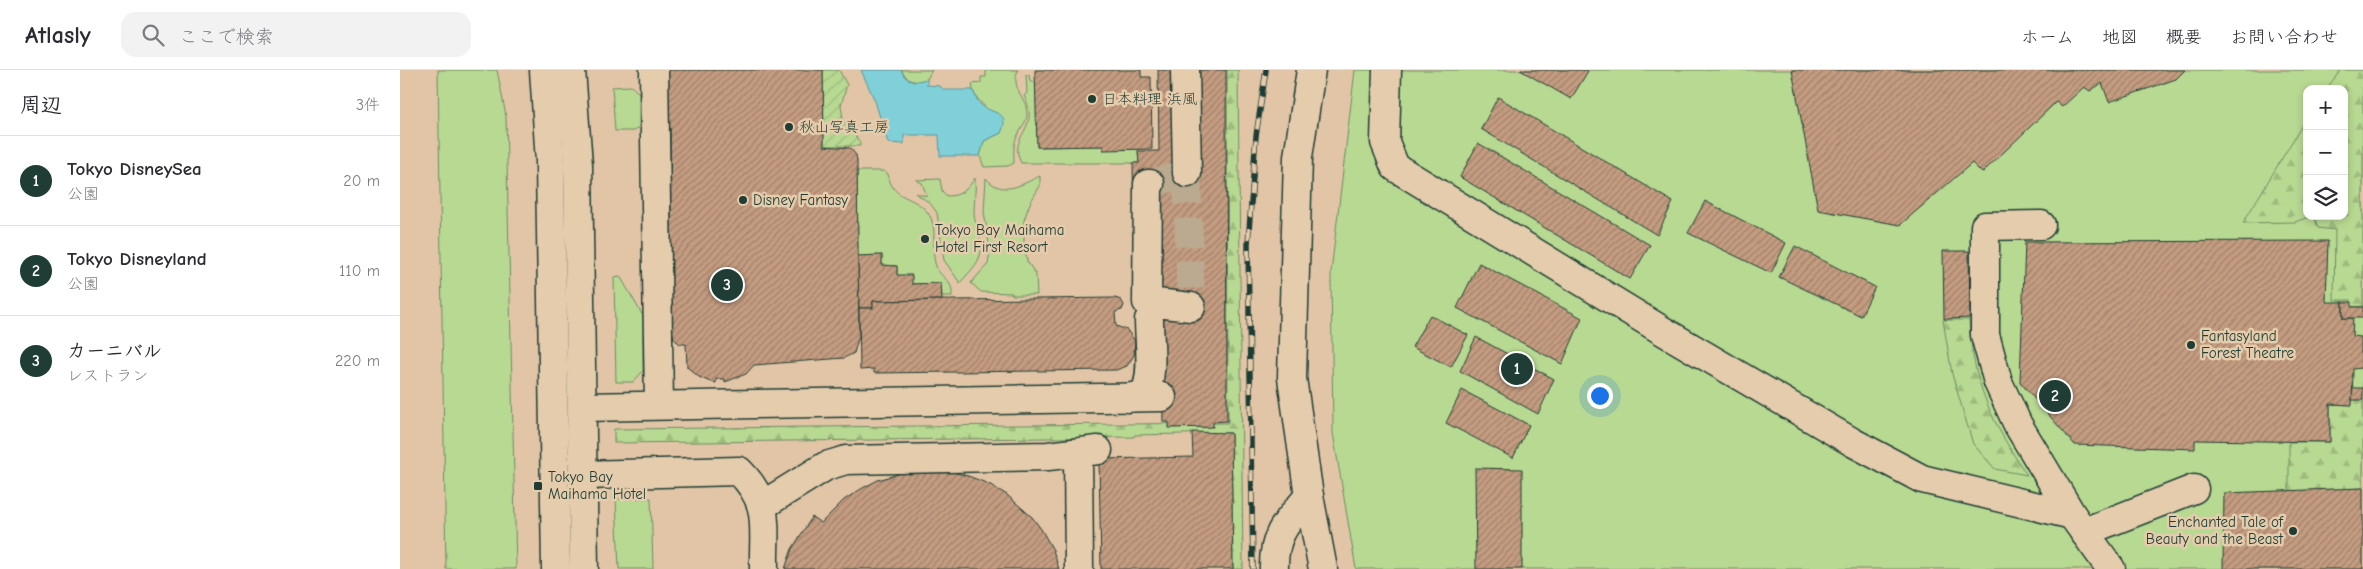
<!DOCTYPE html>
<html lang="ja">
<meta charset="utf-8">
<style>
:root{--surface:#fff;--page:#f2f2f3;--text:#2b2b33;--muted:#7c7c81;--line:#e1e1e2;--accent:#1f3d34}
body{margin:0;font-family:"Comic Neue","Klee One",sans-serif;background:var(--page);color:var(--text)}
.controls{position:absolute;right:15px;top:15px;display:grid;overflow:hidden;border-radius:10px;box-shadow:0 2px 8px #0003}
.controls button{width:45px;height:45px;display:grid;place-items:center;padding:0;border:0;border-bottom:1px solid var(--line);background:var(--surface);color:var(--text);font:25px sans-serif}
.you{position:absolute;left:1199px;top:325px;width:18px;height:18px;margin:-12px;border:4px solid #fff;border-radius:50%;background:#1a73e8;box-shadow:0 0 0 8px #1a73e833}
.badge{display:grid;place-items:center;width:32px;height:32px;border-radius:50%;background:var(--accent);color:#fff;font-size:16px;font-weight:700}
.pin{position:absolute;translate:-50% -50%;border:2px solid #fff;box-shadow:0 1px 5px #0006}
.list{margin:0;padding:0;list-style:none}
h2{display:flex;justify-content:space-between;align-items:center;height:65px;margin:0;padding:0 20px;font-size:21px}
h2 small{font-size:16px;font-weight:400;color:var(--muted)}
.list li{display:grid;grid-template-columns:32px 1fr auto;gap:15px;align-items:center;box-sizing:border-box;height:90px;padding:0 20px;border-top:1px solid var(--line)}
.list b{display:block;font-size:19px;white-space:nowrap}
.list p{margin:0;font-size:16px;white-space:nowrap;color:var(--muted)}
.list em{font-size:16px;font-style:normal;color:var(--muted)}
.icon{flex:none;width:28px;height:28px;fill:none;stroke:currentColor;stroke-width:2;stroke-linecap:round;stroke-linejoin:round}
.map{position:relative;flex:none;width:1963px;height:499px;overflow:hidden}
header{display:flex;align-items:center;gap:30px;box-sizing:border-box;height:70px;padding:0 25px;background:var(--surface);border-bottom:1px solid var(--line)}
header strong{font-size:24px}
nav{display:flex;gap:28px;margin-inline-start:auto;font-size:18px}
.search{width:350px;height:45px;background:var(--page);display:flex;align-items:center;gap:12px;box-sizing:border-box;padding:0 18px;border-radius:15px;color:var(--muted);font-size:19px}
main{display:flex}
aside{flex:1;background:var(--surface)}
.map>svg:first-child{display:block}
</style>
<header>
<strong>Atlasly</strong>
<div class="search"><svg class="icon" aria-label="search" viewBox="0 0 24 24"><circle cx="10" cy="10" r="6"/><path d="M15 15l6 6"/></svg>ここで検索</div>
<nav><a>ホーム</a><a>地図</a><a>概要</a><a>お問い合わせ</a></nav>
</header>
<main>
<aside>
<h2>周辺<small>3件</small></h2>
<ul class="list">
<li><span class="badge">1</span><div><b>Tokyo DisneySea</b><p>公園</p></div><em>20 m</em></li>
<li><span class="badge">2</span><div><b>Tokyo Disneyland</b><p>公園</p></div><em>110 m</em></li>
<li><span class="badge">3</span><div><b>カーニバル</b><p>レストラン</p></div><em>220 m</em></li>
</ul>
</aside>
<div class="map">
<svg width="1963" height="499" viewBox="0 0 1963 499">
<defs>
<pattern id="forest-firs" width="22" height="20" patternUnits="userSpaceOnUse" patternTransform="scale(1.25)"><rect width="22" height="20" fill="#b8d992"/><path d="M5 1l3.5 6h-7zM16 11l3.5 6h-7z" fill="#9ebb7e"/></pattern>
<pattern id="garden-furrows" width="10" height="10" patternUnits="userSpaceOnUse" patternTransform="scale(1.25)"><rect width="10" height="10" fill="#b8d992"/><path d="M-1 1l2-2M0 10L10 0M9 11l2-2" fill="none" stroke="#9ebb7e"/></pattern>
<pattern id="building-hatch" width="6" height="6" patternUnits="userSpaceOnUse" patternTransform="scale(1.25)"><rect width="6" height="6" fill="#c49c80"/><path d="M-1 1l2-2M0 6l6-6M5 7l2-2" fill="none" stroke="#9f806a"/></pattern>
</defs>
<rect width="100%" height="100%" fill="#e2c5a6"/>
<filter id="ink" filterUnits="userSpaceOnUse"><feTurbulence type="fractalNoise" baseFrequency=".02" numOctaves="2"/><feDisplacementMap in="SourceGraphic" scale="10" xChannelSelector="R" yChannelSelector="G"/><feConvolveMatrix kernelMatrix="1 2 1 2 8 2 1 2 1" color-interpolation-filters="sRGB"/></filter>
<g filter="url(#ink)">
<g fill="#b8d992" stroke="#6c8b63" fill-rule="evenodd">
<polygon points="38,0 97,0 106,46 116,499 46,499"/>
<polygon points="501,0 532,0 527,9 518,12 509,10"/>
<path d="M586,0H618C610,19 627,27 627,44C627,53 619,61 616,69C613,76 614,85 614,93L608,96L584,97L580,86L584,71L601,63C597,56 593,44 586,38C579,30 573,26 572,14L581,13V7H586Z"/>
<path d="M955,0H1963V499H956L933,363L931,202ZM1907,19H1944V146H1907Z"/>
<path d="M626,5H629L630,12H636L637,77L703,76L738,79L739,93H621C607,65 642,59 624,26L627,23Z"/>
<polygon points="231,16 239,23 239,56 234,61 215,61 212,17"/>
<path d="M457,101H483L488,104C493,132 514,124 528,143C539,158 530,180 536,196C541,210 553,208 552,226H542L541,213L512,214L497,205V196L482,195V185L458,186Z"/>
<path d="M640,106V116L630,133L624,150V173L627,191L636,205L637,225H612V223L581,222L571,213L588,194L590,180L584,142L586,108C602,127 621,115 640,106Z"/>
<path d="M575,108C576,120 574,132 574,143C575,159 586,172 579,188C576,197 566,205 560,213L544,190L537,143L530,133L515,123L527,126L522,113L516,110L540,109L542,121L547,126C561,126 568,119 575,108Z"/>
<polygon points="220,206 243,246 243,301 233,312 216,312 214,207"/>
<polygon points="251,428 253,499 219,499 216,429"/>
</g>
<g fill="url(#forest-firs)" stroke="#6c8b63">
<polygon points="827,0 838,0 843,499 833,499 831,363 735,365 734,367 214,373 214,359 828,353"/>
<polygon points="1941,0 1963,0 1963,236 1952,237 1951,230 1934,230 1935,160 1918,158 1914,146 1944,146 1944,19 1926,19"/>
<polygon points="1907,47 1907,146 1911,146 1895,152 1843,153"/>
<path d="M1543,250H1569C1572,312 1593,355 1627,405L1595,399L1573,374L1552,304Z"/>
<polygon points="1952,330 1963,330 1963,418 1889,421 1889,372 1930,372 1930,334 1952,335"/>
</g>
<polygon fill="url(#garden-furrows)" stroke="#6c8b63" points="423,0 439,0 447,15 441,35 443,50 460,72 460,76 424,76"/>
<path fill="#80d0da" stroke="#599598" d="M461,0H501L505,7L513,12L527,9V15L540,16L544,20H573C575,25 577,31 581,35C593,45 611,40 601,63L584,71L580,86H540L539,65H504V74L488,73L475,31Z"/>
<g fill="url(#building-hatch)" stroke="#1f3d34">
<polygon points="263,0 423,0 424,76 450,78 456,85 457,90 459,266 454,283 444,288 354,295 346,304 325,312 325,309 316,309 316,313 308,311 299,307 287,297 286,274 280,274 274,269 272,260 270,58 267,57"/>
<polygon points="635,0 741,0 741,7 751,7 752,79 703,80 703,76 637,77"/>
<polygon points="758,0 826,0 827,351 813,352 813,357 769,358 769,352 763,352 761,250 736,250 733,93 739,93 738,81 759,81"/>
<polygon points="1120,0 1186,0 1188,1 1171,29"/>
<polygon points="1392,0 1785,0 1776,9 1709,32 1702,13 1690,21 1684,17 1662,37 1656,32 1582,103 1572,93 1500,155 1418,140"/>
<polygon points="1098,27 1273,132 1257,165 1081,59"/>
<polygon points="1078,73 1250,175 1230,209 1060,107"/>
<polygon points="1305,131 1386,173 1371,203 1288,163"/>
<polygon points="1928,171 1926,232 1943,232 1943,248 1953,248 1952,266 1961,267 1961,298 1953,299 1952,335 1930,334 1930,372 1795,370 1795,379 1675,375 1620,312 1625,172"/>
<polygon points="1395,176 1475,217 1461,246 1379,207"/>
<polygon points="1543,181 1569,181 1570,248 1544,249"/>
<polygon points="482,185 482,195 497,196 497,205 512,205 512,214 541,213 542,230 473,231 473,238 459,238 458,186"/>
<polygon points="1079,193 1182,248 1162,294 1057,238"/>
<polygon points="715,228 721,230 724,235 722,240 715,242 716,256 727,260 735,271 734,285 727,296 716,300 474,303 474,299 460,300 459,238 473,238 473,231"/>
<polygon points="1943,232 1952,232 1952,237 1963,237 1963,248 1943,248"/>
<polygon points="1030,245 1068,265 1051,297 1012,277"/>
<polygon points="1076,267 1154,309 1138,344 1060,301"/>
<polygon points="1953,318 1963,318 1963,330 1952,330"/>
<polygon points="1062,320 1129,355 1113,388 1046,353"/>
<polygon points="792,362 831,363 833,499 701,499 699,389 793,387"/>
<polygon points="1075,398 1122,399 1122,499 1076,499"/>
<polygon points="509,401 549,401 568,406 589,414 607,425 632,447 641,459 653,480 659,499 385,499 392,479 412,447 421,453 444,430 461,419 478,410"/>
<polygon points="1963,418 1963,499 1823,499 1824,423"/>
</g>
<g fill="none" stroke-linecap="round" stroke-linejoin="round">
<polyline stroke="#bbaa8f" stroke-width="28" stroke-dasharray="28 14" stroke-linecap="butt" points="750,114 787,103 791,237"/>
<defs>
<g id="minor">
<polyline points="144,0 150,92 156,499"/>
<polyline points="171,0 178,95 184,499"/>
<polyline points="254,0 259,334"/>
<polyline points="785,0 787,103"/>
<polyline points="911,0 898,87 892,308 909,426 923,499"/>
<polyline points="987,0 985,72 995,97 1263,261 1454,373 1522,409 1672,445"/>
<polyline points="750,114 748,114 747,232 791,237"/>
<polyline points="1641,155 1585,156 1585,265 1598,312 1618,355 1672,445 1711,499"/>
<path d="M728,328L743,325C755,309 749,271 749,250"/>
<polyline points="182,337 762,327"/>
<polyline points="678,383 679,499"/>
<path d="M182,405L339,401C372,434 363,456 364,499"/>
<polyline points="363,435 426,396 446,390 648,386 698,380"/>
<polyline points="1684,462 1794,419"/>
<path d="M874,499C873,463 888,451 909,426"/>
</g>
</defs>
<use href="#minor" stroke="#1f3d34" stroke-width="31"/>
<use href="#minor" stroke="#e5ccad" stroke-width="28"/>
<defs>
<polyline id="rail" points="853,499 848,174 856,66 866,0"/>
</defs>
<use href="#rail" stroke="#1f3d34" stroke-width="5.5"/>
<use href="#rail" stroke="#e5ccad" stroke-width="4" stroke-dasharray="11" stroke-linecap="butt"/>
</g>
</g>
<g fill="#1f3d34" stroke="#e5ccad" stroke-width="2">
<circle cx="692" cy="29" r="5"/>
<circle cx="389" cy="57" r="5"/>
<circle cx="343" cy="130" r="5"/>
<circle cx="525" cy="169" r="5"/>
<circle cx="1791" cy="275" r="5"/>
<rect x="133" y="411" width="10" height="10" rx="2.5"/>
<circle cx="1893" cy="461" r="5"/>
</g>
<g text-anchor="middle" stroke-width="5" stroke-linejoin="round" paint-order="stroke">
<g font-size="15" fill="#1f3d34" stroke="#e5ccad" text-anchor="start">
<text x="702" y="34">日本料理 浜風</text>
<text x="399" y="62">秋山写真工房</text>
<text x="353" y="135">Disney Fantasy</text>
<text x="535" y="165">Tokyo Bay Maihama<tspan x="535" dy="17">Hotel First Resort</tspan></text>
<text x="1801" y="271">Fantasyland<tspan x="1801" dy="17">Forest Theatre</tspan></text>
<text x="148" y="412">Tokyo Bay<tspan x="148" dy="17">Maihama Hotel</tspan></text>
<text x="1883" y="457" text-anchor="end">Enchanted Tale of<tspan x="1883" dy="17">Beauty and the Beast</tspan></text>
</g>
</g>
</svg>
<div class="controls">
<button>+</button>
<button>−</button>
<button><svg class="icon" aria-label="layers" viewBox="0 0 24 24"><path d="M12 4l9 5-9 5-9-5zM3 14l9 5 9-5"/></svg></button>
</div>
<div class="you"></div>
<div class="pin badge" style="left:1117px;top:299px">1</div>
<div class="pin badge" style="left:1655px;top:326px">2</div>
<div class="pin badge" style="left:327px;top:215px">3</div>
</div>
</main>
